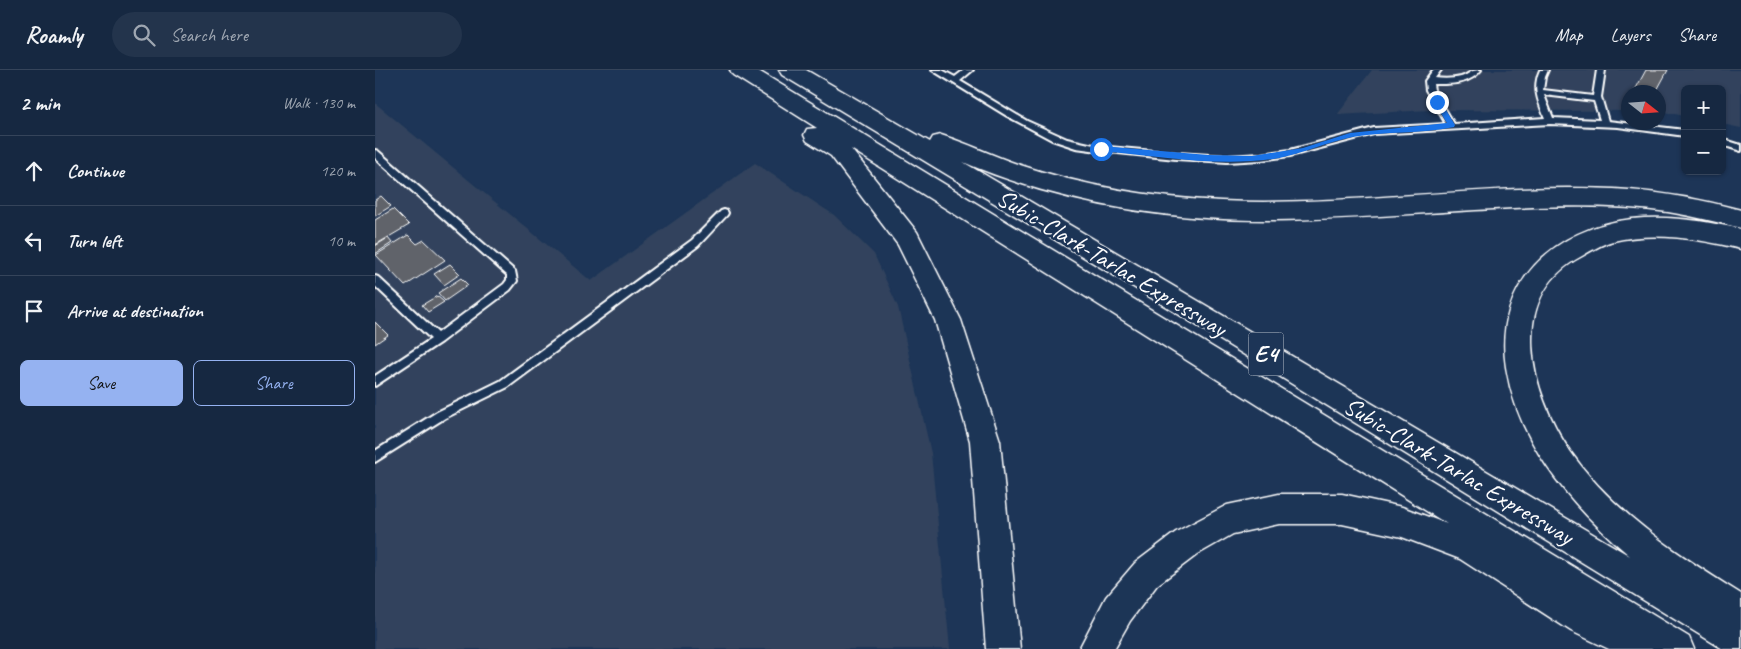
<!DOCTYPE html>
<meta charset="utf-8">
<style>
:root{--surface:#162841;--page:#23344c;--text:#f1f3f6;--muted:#9ea6b1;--line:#35445a;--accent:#95b2f1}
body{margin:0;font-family:Caveat,sans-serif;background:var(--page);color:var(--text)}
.controls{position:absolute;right:15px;top:15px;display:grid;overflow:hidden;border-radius:8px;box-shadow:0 1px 4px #0004}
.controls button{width:45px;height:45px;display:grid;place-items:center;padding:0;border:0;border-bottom:1px solid var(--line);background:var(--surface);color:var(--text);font:25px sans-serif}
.compass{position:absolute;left:1246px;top:15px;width:45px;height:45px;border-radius:50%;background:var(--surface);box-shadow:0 1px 4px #0004;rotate:107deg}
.stop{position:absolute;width:15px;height:15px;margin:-11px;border:4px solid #1a73e8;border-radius:50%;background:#fff}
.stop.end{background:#1a73e8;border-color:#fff;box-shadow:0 1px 5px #0008}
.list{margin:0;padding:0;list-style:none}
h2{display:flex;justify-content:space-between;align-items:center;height:65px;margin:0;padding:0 20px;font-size:21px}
h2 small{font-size:16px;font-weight:400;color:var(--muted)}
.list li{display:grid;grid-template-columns:32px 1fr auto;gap:15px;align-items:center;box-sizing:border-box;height:70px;padding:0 20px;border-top:1px solid var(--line)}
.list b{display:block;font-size:19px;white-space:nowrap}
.list em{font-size:16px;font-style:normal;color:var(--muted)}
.actions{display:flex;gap:10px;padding:15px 20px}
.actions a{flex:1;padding:11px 0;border:1px solid var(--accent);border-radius:8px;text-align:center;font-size:18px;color:var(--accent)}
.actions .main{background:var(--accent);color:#111}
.icon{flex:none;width:28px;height:28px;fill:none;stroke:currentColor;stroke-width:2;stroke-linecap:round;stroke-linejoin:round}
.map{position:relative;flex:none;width:1366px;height:579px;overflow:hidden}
header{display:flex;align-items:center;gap:30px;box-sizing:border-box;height:70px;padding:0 25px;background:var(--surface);border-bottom:1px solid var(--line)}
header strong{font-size:24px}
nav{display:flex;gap:28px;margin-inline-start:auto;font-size:18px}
.search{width:350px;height:45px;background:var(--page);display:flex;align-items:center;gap:12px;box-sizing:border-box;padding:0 18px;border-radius:28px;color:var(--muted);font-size:19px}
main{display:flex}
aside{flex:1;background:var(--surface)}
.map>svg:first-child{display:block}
</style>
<header>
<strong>Roamly</strong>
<div class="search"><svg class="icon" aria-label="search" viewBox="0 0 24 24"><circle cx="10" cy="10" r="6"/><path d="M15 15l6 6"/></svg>Search here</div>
<nav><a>Map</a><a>Layers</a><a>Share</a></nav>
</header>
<main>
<aside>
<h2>2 min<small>Walk · 130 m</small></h2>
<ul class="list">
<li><svg class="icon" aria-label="ahead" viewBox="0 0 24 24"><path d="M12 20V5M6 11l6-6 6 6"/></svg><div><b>Continue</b></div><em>120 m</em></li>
<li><svg class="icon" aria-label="left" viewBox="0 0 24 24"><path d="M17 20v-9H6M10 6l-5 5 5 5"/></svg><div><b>Turn left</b></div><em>10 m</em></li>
<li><svg class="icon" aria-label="arrive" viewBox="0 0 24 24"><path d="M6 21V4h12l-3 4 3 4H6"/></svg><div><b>Arrive at destination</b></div></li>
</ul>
<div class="actions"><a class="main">Save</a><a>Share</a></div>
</aside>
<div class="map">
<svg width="1366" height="579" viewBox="0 0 1366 579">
<rect width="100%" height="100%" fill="#1d3557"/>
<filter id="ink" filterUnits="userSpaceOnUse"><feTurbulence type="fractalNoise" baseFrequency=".02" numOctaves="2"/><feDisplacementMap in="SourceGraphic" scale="10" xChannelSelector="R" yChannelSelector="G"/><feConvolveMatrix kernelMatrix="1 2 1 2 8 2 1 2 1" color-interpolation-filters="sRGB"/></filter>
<g filter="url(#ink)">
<g fill="#31435d">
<polygon points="997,0 1366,0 1366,58 1347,54 1347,19 1310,19 1310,46 1284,41 1284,22 1254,22 1253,41 1055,40 962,45"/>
<polygon points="0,33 216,211 380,93 459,145 499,184 523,237 556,383 575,579 0,579"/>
</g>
<g fill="#60636a" stroke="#fff">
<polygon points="1271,0 1293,0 1281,22 1259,22"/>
<polygon points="6,126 16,136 0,146 0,130"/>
<polygon points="18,139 34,155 0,175 0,150"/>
<polygon points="33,165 42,174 49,170 70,190 30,216 1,185"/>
<polygon points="13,168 17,173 0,184 0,176"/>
<polygon points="75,194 85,204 69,215 59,204"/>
<polygon points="86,208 93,215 70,231 63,223"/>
<polygon points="62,226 69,232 53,242 47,235"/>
<polygon points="0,252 13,265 0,274"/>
</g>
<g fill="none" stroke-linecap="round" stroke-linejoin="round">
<defs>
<g id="service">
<path d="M557,0H567L580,7L589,0H598L585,11L652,51L692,69L723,76L801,83L852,86L886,84L915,80L999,58L1071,54L1051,20L1050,11L1058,0H1066L1060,8C1068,9 1078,9 1086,7C1096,4 1094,0 1106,0C1094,15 1076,14 1058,14L1059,20L1079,54L1170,48C1163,31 1157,18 1165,0H1173L1170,7L1168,20L1218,26L1222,0H1230L1226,27L1233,51L1310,60V66L1243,57L1175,54L999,64L915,86L886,90L852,92L801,89L723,81L701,78L677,70L632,46ZM1169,25L1219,31L1225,50L1178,48Z"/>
<polygon points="1347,69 1366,75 1366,81 1347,75"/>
<polygon points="0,80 3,81 140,201 142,211 135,220 66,272 0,316 0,306 56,269 0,216 0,206 3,207 63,263 129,214 132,210 132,205 0,88"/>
<polygon points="349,140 352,141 353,143 352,145 323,176 133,317 70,348 0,392 0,381 62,342 125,311 317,170 346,141"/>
</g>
<g id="motorway">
<polygon points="355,0 382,0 1314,567 1319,579 1234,579 1196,561 1085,489 1027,467 967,454 904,454 858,464 823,484 782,515 755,551 739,579 704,579 731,527 760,493 801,462 852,435 904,424 967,424 1027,437 1072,454 476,79 542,162 586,250 625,371 645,579 611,579 595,371 560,250 523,175 456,86 432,71 429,65 432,59 442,58 358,5"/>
<path d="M404,0H431L555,72L558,67L566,65C592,73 616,85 642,94C708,116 777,128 846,131C982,137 1118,111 1254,120C1292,123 1329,130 1366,140V158C1342,152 1317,146 1293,142C1235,134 1176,136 1119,139C1046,143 974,149 901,150C794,151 686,134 588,92L1255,486C1198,438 1143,374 1131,297C1118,214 1179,158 1257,149C1294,145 1330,151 1366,159V179C1325,169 1280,161 1238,171C1227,174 1217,180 1207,186C1130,226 1155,322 1195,381C1238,443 1304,485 1366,524V579H1348L803,244L407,5Z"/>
</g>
</defs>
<use href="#service" stroke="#fff" stroke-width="4"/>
<use href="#motorway" stroke="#fff" stroke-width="3"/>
<use href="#service" fill="#1d3557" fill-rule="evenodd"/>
<use href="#motorway" fill="#1d3557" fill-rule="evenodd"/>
</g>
</g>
<path fill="#1a73e8" d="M1060,30H1065L1080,55L1079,57C1045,64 1010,61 977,67C952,72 929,83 904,88C846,98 784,86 726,81L722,79L726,76L833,85L877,86L928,78L975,63L1072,53L1059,32Z"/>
<g text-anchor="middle" stroke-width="5" stroke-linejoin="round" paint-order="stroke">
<rect fill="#1d3557" stroke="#bbc2cd" stroke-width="1" x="873.5" y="262.5" width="35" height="43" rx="4"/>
<g font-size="24" font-weight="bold" fill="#fff">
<text x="891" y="292">E4</text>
</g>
<g font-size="25" fill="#fff" stroke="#1d3557">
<text transform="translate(737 192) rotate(31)" y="9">Subic-Clark-Tarlac Expressway</text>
<text transform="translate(1084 400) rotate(31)" y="9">Subic-Clark-Tarlac Expressway</text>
</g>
</g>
</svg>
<div class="controls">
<button>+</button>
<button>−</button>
</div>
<svg class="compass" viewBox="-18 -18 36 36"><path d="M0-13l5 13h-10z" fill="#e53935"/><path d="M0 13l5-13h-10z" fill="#9ea6b1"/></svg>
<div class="stop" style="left:726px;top:79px"></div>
<div class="stop end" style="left:1062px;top:32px"></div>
</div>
</main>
